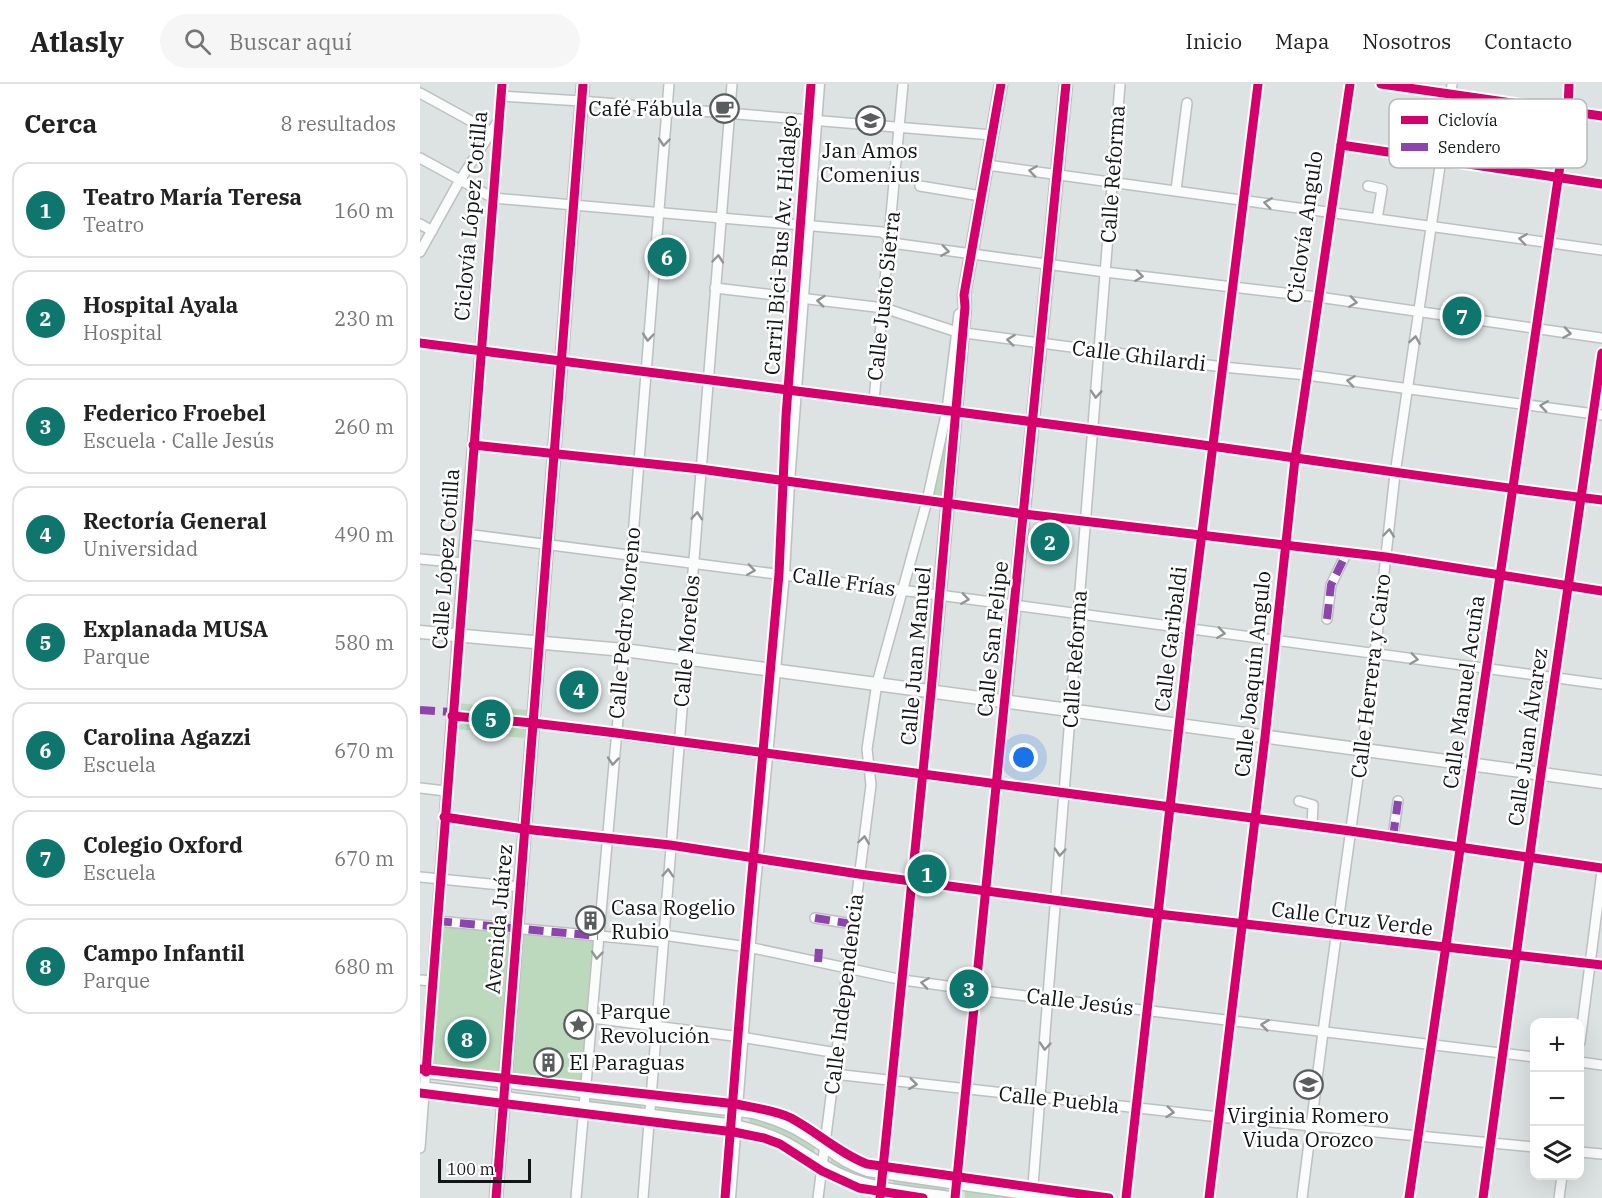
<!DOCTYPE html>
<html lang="es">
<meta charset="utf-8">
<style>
:root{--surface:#fff;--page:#f6f6f6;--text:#222;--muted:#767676;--line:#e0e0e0;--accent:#0f766e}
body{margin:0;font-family:"IBM Plex Serif",serif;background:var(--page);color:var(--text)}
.controls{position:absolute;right:18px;bottom:18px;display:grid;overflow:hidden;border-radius:12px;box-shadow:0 6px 24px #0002}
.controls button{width:54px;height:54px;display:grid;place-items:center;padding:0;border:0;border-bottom:2px solid var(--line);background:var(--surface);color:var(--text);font:30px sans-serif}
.scale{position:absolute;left:18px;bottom:15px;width:93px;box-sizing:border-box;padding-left:6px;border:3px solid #121516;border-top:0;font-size:16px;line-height:21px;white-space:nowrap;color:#121516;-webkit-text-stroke:4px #fff;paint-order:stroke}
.you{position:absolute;left:604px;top:674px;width:21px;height:21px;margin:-15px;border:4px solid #fff;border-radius:50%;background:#1a73e8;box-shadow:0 0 0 9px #1a73e833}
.badge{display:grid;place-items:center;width:39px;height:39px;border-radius:50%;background:var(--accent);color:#fff;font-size:20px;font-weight:700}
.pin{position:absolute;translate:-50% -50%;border:3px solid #fff;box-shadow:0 2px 6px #0006}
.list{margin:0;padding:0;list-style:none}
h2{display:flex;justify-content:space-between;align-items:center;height:78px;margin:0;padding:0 24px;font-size:26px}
h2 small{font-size:20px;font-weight:400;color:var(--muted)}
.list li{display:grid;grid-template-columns:39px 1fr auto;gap:18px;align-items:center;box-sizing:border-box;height:96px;margin:0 12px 12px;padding:0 12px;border:2px solid var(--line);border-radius:18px}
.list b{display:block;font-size:22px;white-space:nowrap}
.list p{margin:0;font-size:20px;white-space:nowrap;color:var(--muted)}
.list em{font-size:20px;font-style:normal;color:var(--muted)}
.icon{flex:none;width:33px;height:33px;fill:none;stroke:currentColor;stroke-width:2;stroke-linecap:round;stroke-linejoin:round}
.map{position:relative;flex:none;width:1182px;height:1114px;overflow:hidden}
header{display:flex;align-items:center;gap:36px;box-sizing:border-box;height:84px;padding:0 30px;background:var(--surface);border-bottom:2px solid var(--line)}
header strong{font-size:28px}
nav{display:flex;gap:33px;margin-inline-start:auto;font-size:21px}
.search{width:420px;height:54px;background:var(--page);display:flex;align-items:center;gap:15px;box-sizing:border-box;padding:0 21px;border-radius:33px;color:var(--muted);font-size:22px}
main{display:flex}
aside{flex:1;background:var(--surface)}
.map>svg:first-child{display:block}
</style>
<header>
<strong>Atlasly</strong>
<div class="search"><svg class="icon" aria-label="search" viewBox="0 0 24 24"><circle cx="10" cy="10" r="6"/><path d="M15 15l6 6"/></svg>Buscar aquí</div>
<nav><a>Inicio</a><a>Mapa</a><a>Nosotros</a><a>Contacto</a></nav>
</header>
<main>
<aside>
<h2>Cerca<small>8 resultados</small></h2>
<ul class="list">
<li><span class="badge">1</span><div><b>Teatro María Teresa</b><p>Teatro</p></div><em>160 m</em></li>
<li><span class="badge">2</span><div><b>Hospital Ayala</b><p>Hospital</p></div><em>230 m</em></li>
<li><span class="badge">3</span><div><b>Federico Froebel</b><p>Escuela · Calle Jesús</p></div><em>260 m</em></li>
<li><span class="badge">4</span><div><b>Rectoría General</b><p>Universidad</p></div><em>490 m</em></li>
<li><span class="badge">5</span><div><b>Explanada MUSA</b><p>Parque</p></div><em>580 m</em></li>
<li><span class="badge">6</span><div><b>Carolina Agazzi</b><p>Escuela</p></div><em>670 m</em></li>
<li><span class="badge">7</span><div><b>Colegio Oxford</b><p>Escuela</p></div><em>670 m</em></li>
<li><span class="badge">8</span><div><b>Campo Infantil</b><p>Parque</p></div><em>680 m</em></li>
</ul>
</aside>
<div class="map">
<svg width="1182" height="1114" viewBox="0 0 1182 1114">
<rect width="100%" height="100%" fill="#dde2e3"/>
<g fill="#bcd9be">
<polygon points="528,331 531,331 524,417 511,415"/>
<polygon points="37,619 67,622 67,625 77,625 78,623 107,626 104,654 60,650 60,647 35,645"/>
<polygon points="20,835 91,841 79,995 10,988"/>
<polygon points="103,842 176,848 162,1005 92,997"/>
<polygon points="169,1016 222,1021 221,1028 168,1023"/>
<polygon points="238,1023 303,1030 302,1038 237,1030"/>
<path d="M329,1034C353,1041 375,1049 395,1063L394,1072L330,1042Z"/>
<polygon points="411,1075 432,1087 455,1094 454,1101 410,1083"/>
<polygon points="473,1096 527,1104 526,1111 473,1103"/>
<polygon points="545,1107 599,1114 545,1114"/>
</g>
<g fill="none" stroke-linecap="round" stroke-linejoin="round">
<defs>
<g id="minor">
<polyline points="961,0 1182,32"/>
<polyline points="0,9 71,48"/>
<polyline points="81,12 161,17 572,51"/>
<polyline points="921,61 1182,100"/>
<polyline points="0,74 73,114 462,148 479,160 685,188 898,213 1182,254"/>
<polyline points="567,81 1182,166"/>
<polyline points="500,102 561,112"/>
<polyline points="948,102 962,105 957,135"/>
<polyline points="756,106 767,19"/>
<polyline points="0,140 12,147"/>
<polyline points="0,168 40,96 79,36"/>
<polyline points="295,204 464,224 537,248 803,283 887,291 1182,331"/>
<path d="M0,259C263,293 527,325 790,362C921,380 1051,400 1182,416"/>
<polyline points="454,317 483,0"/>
<polyline points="53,361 280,385 604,430 966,473 1182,507"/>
<polyline points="46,450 519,511 1182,600"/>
<polyline points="0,475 43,479"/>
<polyline points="907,535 911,501 927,468"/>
<polyline points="113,639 930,747 1182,784"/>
<polyline points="0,704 26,707"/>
<polyline points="879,717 893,721 892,742"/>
<polyline points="24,733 104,745 250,761 439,790 738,830 1182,881"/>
<polyline points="973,753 978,717"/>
<polyline points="0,793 100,803"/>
<polyline points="395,834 433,840"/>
<polyline points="17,837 243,858"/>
<polyline points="243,851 328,863 483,896 556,906 1114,973"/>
<polyline points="0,896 12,897"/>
<polyline points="172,934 321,953 417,969"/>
<polyline points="1160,958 1182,787"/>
<polyline points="1160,978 1182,981"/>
<polyline points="414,990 799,1033 1114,1063"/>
<polyline points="0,1064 43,479 82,0"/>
<polyline points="1160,1068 1182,1070"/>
<polyline points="156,1114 204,566 249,0"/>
<polyline points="223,1114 312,0"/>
<polyline points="398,1114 451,701 447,665 457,599 507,417 527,326 539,230"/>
<polyline points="460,1114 511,608"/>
<polyline points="535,1114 585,618"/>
<polyline points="612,1114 700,0"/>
<polyline points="706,1114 770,545 838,0"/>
<polyline points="789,1114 845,653 875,375 930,0"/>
<polyline points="882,1114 903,948 955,570 975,390 1032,0"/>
<polyline points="989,1114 1148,27 1149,0"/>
<polyline points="1063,1114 1121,689 1182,269"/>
<polyline points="1139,1114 1142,1092"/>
</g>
<g id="major">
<polyline points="0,548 204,566 1182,698"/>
<polyline points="511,608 545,223 544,211 581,0"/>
<polyline points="585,618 646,0"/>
<path d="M0,987L333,1028C352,1033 369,1039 386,1050C409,1063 421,1077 448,1086L640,1114"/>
<path d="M0,1004L315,1042C332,1046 347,1050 363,1058C383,1068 401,1083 422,1092C456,1107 494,1109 530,1114"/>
<polyline points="76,1114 163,0"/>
<polyline points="309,1114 331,832 363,490 368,399 398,0"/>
</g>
</defs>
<use href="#minor" stroke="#bcc0c0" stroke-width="12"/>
<use href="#major" stroke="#bcc0c0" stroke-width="15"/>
<use href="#minor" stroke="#fafbfb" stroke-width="9"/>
<use href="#major" stroke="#fafbfb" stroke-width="12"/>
<g stroke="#8e44ad" stroke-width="8" stroke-dasharray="15 8" stroke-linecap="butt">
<polyline points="907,535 911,501 927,468"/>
<polyline points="0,626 32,628"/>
<polyline points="973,753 978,717"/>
<polyline points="395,834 433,840"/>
<polyline points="17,837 178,852"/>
<polyline points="398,878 399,865"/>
</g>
<defs>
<g id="cycleway">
<polyline points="961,0 1182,32"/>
<polyline points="921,61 1182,100"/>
<path d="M0,259C263,293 527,325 790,362C921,380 1051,400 1182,416"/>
<polyline points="53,361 280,385 604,430 966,473 1182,507"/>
<polyline points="32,632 113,639 196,649 930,747 1182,784"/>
<polyline points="24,733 104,745 250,761 439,790 738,830 1182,881"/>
<path d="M0,985L316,1020C334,1024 354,1026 371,1034C397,1048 419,1069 447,1080L689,1114"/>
<polyline points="6,988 82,0"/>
<polyline points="0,1009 314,1048 344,1054 360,1060 402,1087 439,1104 503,1114"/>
<polyline points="76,1114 163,0"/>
<polyline points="305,1114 322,901 359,490 366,332 391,0"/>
<polyline points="460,1114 511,608 545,223 544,211 581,0"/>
<polyline points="535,1114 646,0"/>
<polyline points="706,1114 770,545 838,0"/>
<polyline points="789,1114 845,653 875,375 930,0"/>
<polyline points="989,1114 1148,27 1149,0"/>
<polyline points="1063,1114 1121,689 1182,269"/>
</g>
</defs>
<use href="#cycleway" stroke="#fff" stroke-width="13"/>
<use href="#cycleway" stroke="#d6006c" stroke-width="9"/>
</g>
<defs><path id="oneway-chevron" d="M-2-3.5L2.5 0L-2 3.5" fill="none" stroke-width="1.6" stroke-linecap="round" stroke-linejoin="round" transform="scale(1.5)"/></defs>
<g stroke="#929494">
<use href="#oneway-chevron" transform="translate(244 58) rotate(95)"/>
<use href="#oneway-chevron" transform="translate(613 87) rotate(-172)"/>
<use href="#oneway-chevron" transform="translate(848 119) rotate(-172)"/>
<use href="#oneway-chevron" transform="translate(1103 155) rotate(-172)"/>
<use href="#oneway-chevron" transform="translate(525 167) rotate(8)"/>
<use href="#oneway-chevron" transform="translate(298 175) rotate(-85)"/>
<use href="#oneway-chevron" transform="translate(719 192) rotate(7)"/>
<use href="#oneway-chevron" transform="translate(401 217) rotate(-174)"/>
<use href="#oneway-chevron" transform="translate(933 218) rotate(8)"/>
<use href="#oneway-chevron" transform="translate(1147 249) rotate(9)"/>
<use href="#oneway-chevron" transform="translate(228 253) rotate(95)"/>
<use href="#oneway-chevron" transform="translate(591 256) rotate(-173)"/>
<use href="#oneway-chevron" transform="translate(995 256) rotate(-81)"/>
<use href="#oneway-chevron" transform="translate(931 297) rotate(-172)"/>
<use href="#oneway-chevron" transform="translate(676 310) rotate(94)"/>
<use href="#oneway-chevron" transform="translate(1124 322) rotate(-172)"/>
<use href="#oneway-chevron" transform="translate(277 432) rotate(-86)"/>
<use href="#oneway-chevron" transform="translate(969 449) rotate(-84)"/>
<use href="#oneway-chevron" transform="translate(331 486) rotate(8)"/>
<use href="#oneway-chevron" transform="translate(545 515) rotate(8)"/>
<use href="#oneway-chevron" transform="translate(801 549) rotate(8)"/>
<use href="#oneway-chevron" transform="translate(994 575) rotate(8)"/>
<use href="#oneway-chevron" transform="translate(193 677) rotate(95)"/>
<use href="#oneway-chevron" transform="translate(444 756) rotate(-82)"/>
<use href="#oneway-chevron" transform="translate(640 768) rotate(95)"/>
<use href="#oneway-chevron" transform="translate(248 789) rotate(-86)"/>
<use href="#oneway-chevron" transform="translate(177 871) rotate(95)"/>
<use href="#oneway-chevron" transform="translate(505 899) rotate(-172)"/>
<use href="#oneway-chevron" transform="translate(845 941) rotate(-173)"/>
<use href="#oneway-chevron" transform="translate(625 962) rotate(95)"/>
<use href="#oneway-chevron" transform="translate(493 1000) rotate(7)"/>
<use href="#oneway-chevron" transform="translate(750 1028) rotate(6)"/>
</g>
<defs>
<symbol id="cafe-ring" viewBox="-11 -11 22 22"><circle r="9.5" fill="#fff" stroke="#595d5e" stroke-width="1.5"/><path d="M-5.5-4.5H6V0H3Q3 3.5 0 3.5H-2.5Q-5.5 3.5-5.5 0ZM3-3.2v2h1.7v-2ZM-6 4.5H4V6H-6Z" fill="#595d5e"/></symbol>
<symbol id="school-ring" viewBox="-11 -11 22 22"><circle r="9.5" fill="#fff" stroke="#595d5e" stroke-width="1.5"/><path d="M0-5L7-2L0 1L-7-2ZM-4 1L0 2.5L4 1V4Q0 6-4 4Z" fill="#595d5e"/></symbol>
<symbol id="building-ring" viewBox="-11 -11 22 22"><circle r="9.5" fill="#fff" stroke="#595d5e" stroke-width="1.5"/><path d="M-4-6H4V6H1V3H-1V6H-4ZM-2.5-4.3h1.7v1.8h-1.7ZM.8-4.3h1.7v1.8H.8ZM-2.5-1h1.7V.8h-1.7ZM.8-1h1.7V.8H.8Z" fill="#595d5e"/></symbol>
<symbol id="sight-ring" viewBox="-11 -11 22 22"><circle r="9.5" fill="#fff" stroke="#595d5e" stroke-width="1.5"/><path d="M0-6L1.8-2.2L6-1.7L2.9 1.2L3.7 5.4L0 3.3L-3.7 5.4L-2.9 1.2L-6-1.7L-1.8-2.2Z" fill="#595d5e"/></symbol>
</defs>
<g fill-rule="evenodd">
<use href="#cafe-ring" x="288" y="8" width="33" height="33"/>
<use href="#school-ring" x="434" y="20" width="33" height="33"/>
<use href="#building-ring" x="154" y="820" width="33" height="33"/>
<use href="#sight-ring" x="142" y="924" width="33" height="33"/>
<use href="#building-ring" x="112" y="962" width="33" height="33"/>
<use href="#school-ring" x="872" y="984" width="33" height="33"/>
</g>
<g text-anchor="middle" stroke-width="5" stroke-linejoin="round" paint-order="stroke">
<g font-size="21" fill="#121516" stroke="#fff" text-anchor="start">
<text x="283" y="32" text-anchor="end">Café Fábula</text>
<text x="450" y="74" text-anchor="middle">Jan Amos<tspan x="450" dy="24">Comenius</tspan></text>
<text x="191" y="831">Casa Rogelio<tspan x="191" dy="24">Rubio</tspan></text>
<text x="180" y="935">Parque<tspan x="180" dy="24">Revolución</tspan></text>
<text x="149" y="986">El Paraguas</text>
<text x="888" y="1039" text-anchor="middle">Virginia Romero<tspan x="888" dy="24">Viuda Orozco</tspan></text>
</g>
<g font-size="21" fill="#121516" stroke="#fff">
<text transform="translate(693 90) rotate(-86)" y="7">Calle Reforma</text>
<text transform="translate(51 132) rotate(-85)" y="7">Ciclovía López Cotilla</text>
<text transform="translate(885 143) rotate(-82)" y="7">Ciclovía Angulo</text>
<text transform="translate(361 161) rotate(-86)" y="7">Carril Bici-Bus Av. Hidalgo</text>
<text transform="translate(464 212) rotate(-84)" y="7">Calle Justo Sierra</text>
<text transform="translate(719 272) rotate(7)" y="7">Calle Ghilardi</text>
<text transform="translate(26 475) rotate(-86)" y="7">Calle López Cotilla</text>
<text transform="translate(424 498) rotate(8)" y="7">Calle Frías</text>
<text transform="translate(205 539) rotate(-85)" y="7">Calle Pedro Moreno</text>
<text transform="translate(573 555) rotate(-84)" y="7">Calle San Felipe</text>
<text transform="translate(751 555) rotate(-83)" y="7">Calle Garibaldi</text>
<text transform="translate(267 557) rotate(-85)" y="7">Calle Morelos</text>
<text transform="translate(496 572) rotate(-85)" y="7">Calle Juan Manuel</text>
<text transform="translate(655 575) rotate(-86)" y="7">Calle Reforma</text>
<text transform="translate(833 590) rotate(-84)" y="7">Calle Joaquín Angulo</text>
<text transform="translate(951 592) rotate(-83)" y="7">Calle Herrera y Cairo</text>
<text transform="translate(1044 608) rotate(-82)" y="7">Calle Manuel Acuña</text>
<text transform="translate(1108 653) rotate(-82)" y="7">Calle Juan Álvarez</text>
<text transform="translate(79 835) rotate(-85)" y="7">Avenida Juárez</text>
<text transform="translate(932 835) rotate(7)" y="7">Calle Cruz Verde</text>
<text transform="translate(424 910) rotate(-83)" y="7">Calle Independencia</text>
<text transform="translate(660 918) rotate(7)" y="7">Calle Jesús</text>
<text transform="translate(639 1016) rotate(6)" y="7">Calle Puebla</text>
</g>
</g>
<rect x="969" y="15" width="198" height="69" rx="9" fill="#fff" stroke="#b8b9b9" stroke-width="1.5"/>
<rect x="981" y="32" width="27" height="8" fill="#d6006c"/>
<rect x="981" y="59" width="27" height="8" fill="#8e44ad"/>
<g font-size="16" fill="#121516">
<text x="1018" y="42">Ciclovía</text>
<text x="1018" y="69">Sendero</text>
</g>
</svg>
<div class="controls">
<button>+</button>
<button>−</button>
<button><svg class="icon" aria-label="layers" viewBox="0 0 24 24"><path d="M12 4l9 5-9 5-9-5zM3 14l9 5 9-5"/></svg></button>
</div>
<div class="scale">100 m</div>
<div class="you"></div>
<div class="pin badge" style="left:507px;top:790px">1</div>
<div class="pin badge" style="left:630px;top:458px">2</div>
<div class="pin badge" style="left:549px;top:905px">3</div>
<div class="pin badge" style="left:159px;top:606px">4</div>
<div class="pin badge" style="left:71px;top:635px">5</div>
<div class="pin badge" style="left:247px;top:173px">6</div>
<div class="pin badge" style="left:1042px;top:232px">7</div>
<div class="pin badge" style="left:47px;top:955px">8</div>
</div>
</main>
